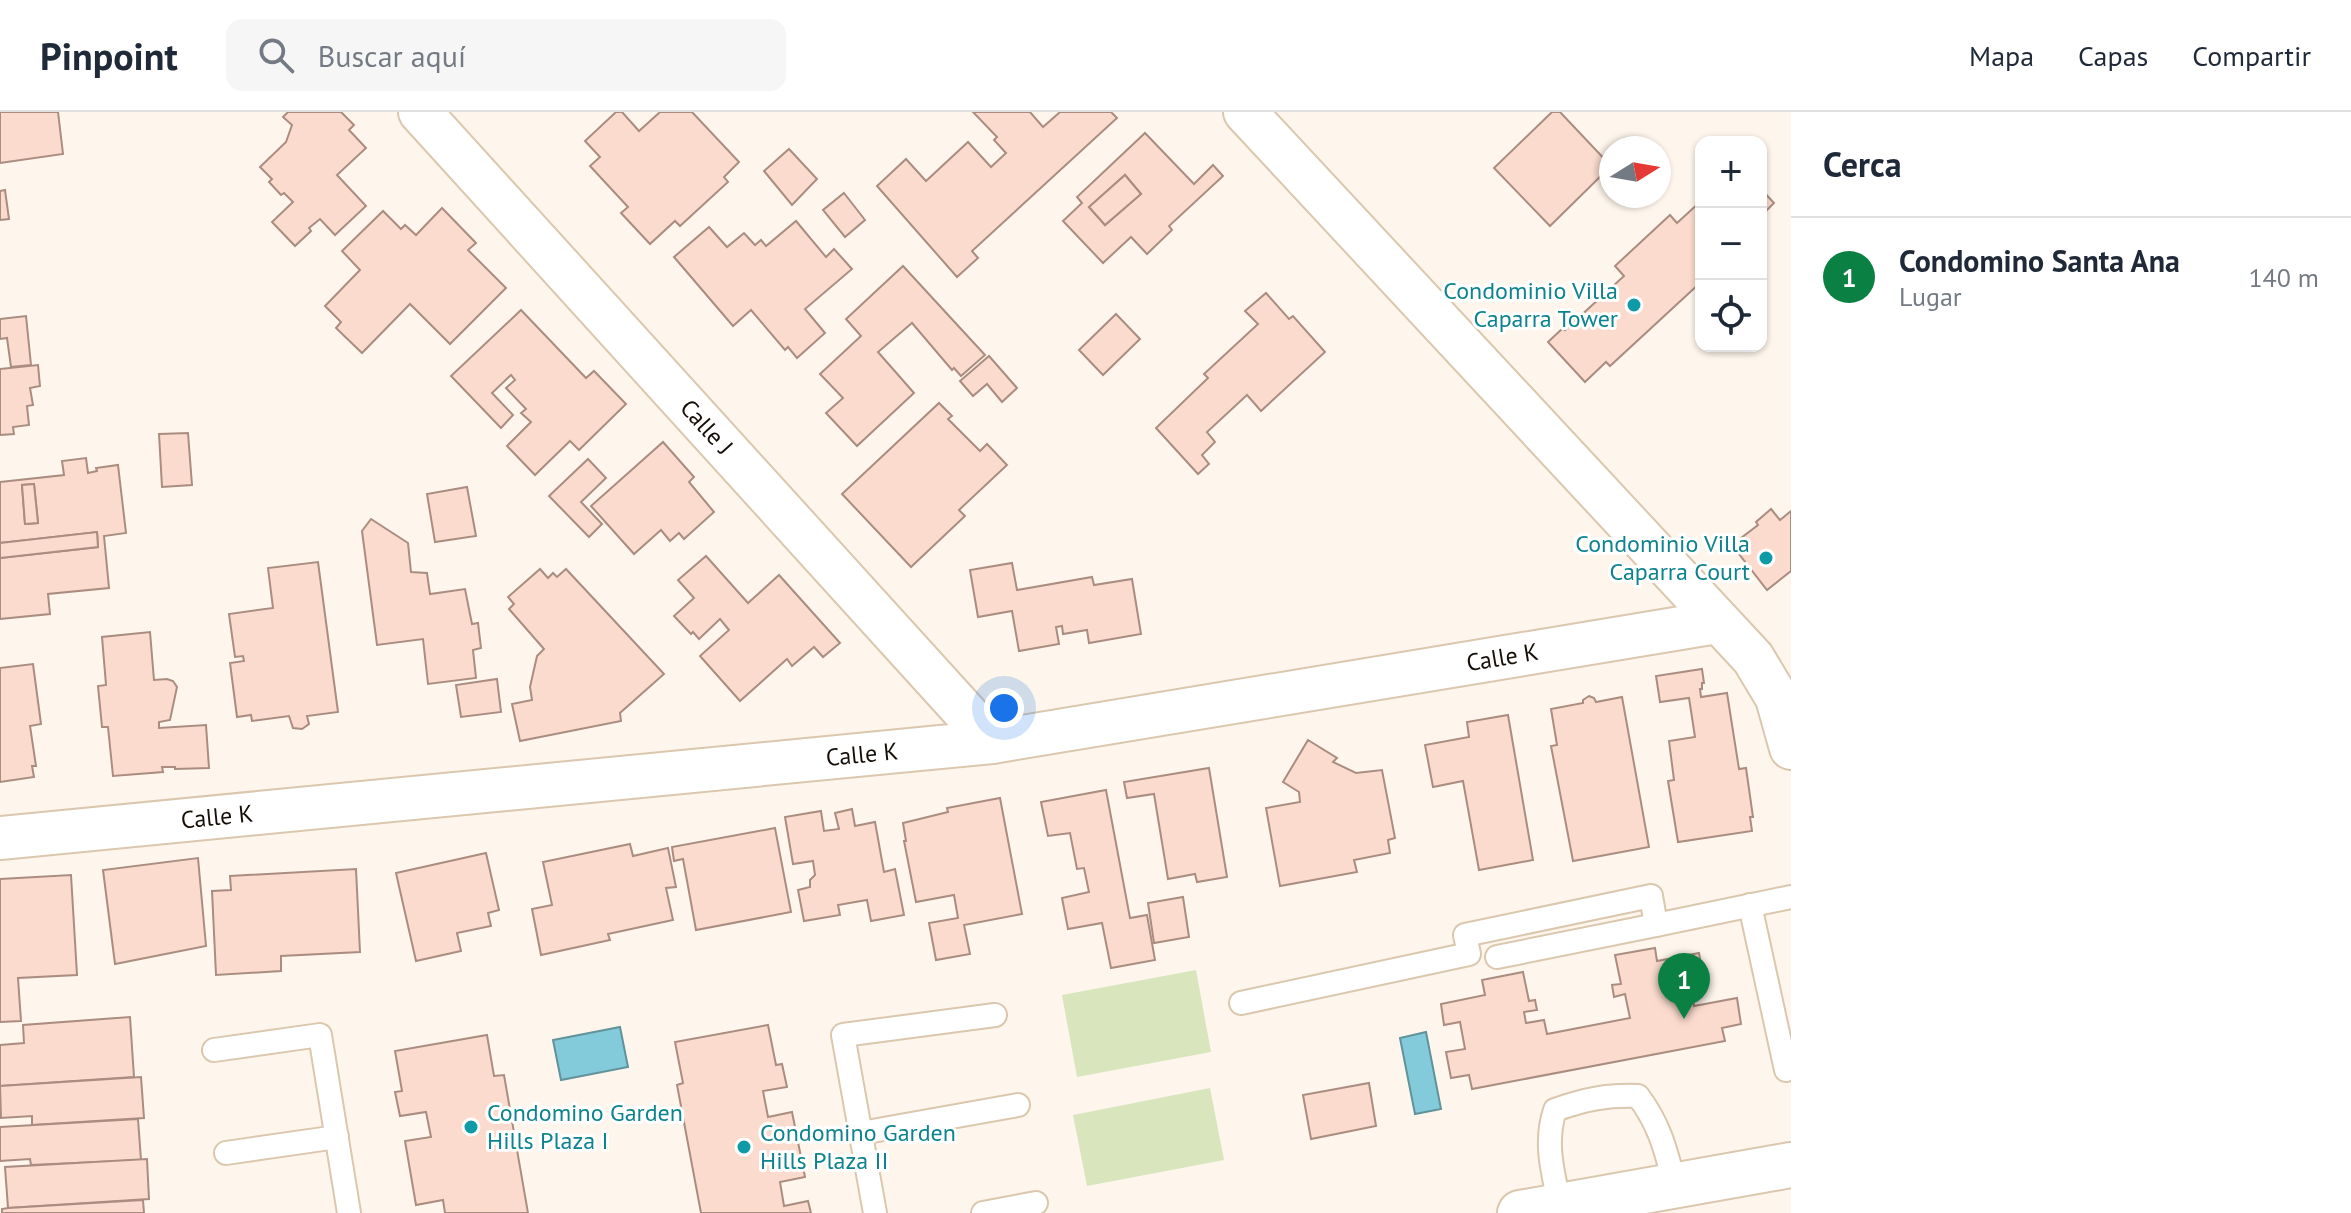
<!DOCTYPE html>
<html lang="es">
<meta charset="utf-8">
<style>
:root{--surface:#fff;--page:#f6f6f7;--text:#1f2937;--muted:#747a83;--line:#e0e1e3;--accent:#0b8043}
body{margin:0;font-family:"PT Sans",sans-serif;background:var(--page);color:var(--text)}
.controls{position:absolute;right:24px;top:24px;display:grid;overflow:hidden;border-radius:16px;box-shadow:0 2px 6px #0004}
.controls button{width:72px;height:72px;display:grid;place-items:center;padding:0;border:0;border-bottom:2px solid var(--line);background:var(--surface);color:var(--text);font:40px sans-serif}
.compass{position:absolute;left:1599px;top:24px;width:72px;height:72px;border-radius:50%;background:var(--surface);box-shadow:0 2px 6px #0004;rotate:79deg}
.you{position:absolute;left:1004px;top:596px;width:28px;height:28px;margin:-20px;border:6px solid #fff;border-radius:50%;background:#1a73e8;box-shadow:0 0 0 12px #1a73e833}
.badge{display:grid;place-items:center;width:52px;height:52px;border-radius:50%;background:var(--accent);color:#fff;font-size:26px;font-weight:700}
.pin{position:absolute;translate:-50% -66px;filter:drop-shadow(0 2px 4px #0008)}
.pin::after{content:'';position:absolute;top:42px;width:28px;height:24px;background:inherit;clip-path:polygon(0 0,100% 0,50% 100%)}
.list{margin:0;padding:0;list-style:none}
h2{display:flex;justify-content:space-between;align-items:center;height:104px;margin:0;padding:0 32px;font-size:34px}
h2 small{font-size:26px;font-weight:400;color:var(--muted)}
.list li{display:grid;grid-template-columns:52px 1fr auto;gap:24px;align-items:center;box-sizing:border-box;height:120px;padding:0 32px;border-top:2px solid var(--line)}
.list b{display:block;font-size:30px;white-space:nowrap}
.list p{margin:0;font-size:26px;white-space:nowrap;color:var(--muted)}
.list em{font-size:26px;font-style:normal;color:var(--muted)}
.icon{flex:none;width:44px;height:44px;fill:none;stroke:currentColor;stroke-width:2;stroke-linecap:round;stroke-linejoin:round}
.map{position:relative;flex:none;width:1791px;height:1101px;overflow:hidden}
header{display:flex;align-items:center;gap:48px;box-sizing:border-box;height:112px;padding:0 40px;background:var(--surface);border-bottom:2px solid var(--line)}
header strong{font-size:38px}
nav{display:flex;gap:44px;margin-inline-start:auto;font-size:28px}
.search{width:560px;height:72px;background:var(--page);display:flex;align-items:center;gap:20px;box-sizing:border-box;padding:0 28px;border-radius:16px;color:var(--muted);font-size:30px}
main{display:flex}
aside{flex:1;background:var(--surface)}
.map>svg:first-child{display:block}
</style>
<header>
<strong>Pinpoint</strong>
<div class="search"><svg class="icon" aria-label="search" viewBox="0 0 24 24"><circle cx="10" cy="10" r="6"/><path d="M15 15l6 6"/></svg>Buscar aquí</div>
<nav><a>Mapa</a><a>Capas</a><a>Compartir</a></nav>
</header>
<main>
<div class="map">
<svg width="1791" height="1101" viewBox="0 0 1791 1101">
<rect width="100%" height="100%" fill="#fef6ec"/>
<g fill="#d8e5bd">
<polygon points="1196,858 1211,940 1077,965 1062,883"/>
<polygon points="1210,976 1224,1048 1087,1074 1073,1003"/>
</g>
<g fill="#83cbda" stroke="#62929a" stroke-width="2">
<polygon points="620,915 628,955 561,968 553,928"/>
<polygon points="1426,920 1441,997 1415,1002 1400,926"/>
</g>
<g fill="#fadbcd" stroke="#aa8d80" stroke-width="2" fill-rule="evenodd">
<polygon points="0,0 58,0 63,42 0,51"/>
<polygon points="288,0 341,0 354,13 349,18 366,36 337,63 366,94 335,123 320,107 309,116 311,119 295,134 272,110 293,90 284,81 281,83 269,70 272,67 260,55 286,30 292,13 283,5"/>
<polygon points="616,0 622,0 639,19 660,0 692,0 739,50 724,65 728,70 680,114 675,109 650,132 621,101 628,95 590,54 600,45 585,29"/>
<polygon points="973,0 1030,0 1043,15 1060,0 1111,0 1117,6 972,139 978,146 957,165 877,74 906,47 926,69 968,30 991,55 1006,41 994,28 997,25"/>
<polygon points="1552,0 1560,0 1611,54 1550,114 1494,56"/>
<path d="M1145,21L1194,72L1213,53L1223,64L1169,114L1172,118L1147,142L1131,125L1103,151L1063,109L1082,91L1077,85ZM1125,63L1141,82L1105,113L1089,95Z"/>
<polygon points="789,37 817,67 792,93 764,59"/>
<polygon points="1125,63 1141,82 1105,113 1089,95"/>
<polygon points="1761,77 1774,91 1761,104"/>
<polygon points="5,78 9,107 0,108 0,79"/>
<polygon points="844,81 865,108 845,125 823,98"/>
<polygon points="1701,89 1701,170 1610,254 1606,250 1585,270 1548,230 1563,216 1565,218 1624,164 1615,154 1670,103 1677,111"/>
<polygon points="442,96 476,131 468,138 506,176 450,232 410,192 362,241 336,216 341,210 325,194 360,158 342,139 383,99 401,117 405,113 416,123"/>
<polygon points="796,109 826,145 834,137 852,157 805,197 825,221 797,246 788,235 785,238 751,198 733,214 674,145 709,115 727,135 744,121 755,133 761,128 766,134"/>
<polygon points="903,154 985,243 961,264 954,256 952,258 912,211 878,240 914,281 857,334 826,301 843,286 820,262 861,224 846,207"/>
<polygon points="1266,181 1289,207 1293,204 1325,240 1261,299 1247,283 1207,320 1215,330 1202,343 1209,352 1198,362 1156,316 1208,266 1204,262 1258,212 1245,199"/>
<polygon points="521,198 586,266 594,259 626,292 579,338 570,329 535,363 507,334 531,310 521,301 526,297 506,276 515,268 511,263 492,281 513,303 501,316 451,264"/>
<polygon points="1116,202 1140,227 1103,263 1079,238"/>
<polygon points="26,204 31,253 11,255 7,226 0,227 0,207"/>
<polygon points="989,244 1017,276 1002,290 987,272 973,284 960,269"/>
<polygon points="38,253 40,274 30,276 33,293 27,294 29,313 13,315 14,322 0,323 0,257"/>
<polygon points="939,291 952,304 948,307 980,339 987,332 1007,353 959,398 965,404 911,455 842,382"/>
<polygon points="188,321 192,373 162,375 159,322"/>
<polygon points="663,330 694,365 689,370 714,400 684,427 679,421 670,429 661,418 634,442 591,394"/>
<path d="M86,346L88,361L97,359L96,356L118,353L126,421L104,424L109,476L48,482L50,502L0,507V446L98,435L97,420L0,431V370L64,363L62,349ZM34,372L38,411L25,412L22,373Z"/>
<polygon points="588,347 606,366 581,390 602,412 589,425 549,384"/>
<polygon points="34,372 38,411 25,412 22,373"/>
<polygon points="467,375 476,424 435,430 427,382"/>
<polygon points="1771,397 1780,408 1791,399 1791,459 1767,478 1732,433 1758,413 1756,410"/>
<polygon points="371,407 408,431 411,460 427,461 430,482 465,477 472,512 478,511 481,536 473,538 476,566 428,572 423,527 377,533 362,419"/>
<polygon points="97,420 98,435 0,446 0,431"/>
<polygon points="706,444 748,491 779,463 840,531 823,545 814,535 792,554 787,547 740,589 700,544 729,518 720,507 699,527 693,520 691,522 674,504 694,486 678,468"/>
<polygon points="318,450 338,600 307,604 309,612 302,617 293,616 289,604 252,609 251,603 237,605 230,551 244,549 243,544 235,545 229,502 273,496 268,456"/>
<polygon points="1012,451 1017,478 1092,465 1094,473 1132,467 1141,522 1089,531 1087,518 1063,522 1062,514 1056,515 1059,532 1019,539 1012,499 978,505 970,458"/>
<polygon points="540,457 548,466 553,461 557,465 566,457 664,562 620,601 621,609 520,629 512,592 532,588 530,575 537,544 544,537 509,497 514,492 508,485"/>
<polygon points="150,520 154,568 167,567 173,569 177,575 170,608 159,610 159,616 206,613 209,656 175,657 175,655 162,655 163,660 113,664 108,615 102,615 98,574 106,573 102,525"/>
<polygon points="33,552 41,612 30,614 36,654 32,654 34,665 0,670 0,556"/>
<polygon points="1702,557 1704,571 1702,571 1702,577 1700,577 1701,585 1727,581 1739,657 1746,656 1753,705 1750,705 1752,719 1678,730 1668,669 1674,668 1669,629 1695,625 1689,586 1660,590 1656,564"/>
<polygon points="497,567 501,600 461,605 456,573"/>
<polygon points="1589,584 1594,586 1596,590 1622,585 1649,735 1573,749 1551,634 1557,633 1551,597 1583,591 1583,588"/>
<polygon points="1508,603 1533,748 1479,758 1463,669 1433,675 1425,633 1469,625 1467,610"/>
<polygon points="1308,628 1337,646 1333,650 1356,661 1382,658 1395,726 1388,728 1390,741 1354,748 1357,760 1280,774 1266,696 1300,690 1299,680 1283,670"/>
<polygon points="1209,656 1227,765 1197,770 1195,762 1168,767 1154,682 1127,686 1124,670"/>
<polygon points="1106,678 1130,806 1147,803 1155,848 1111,856 1102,811 1068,817 1062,786 1089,780 1084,756 1077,757 1070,721 1048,724 1041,690"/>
<polygon points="1000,686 1022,802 964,813 970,842 936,848 929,811 958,806 954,783 916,790 904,729 906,729 903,711 948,700 947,696"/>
<polygon points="852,697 855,714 875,710 884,760 895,757 904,803 871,809 867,788 838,793 840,803 804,809 798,778 810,775 810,768 815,763 813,749 793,752 785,705 821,699 824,719 839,717 835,701"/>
<polygon points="775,716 791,800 696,818 683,747 674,749 672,735"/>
<polygon points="630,732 633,744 668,736 676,775 666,776 673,808 608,822 610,828 541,843 532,797 552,793 543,750"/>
<polygon points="486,741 499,798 488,801 491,814 457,821 461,839 416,849 396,761"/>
<polygon points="198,746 206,834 115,852 103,758"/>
<polygon points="356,757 360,840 281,844 281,859 216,863 212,779 231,778 230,764"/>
<polygon points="71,763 77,863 18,866 21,909 0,910 0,767"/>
<polygon points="1183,785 1189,825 1154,831 1148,791"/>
<polygon points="1655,836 1657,849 1699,841 1703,863 1689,865 1694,894 1737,886 1741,912 1722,916 1725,929 1472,977 1469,963 1451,966 1446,940 1465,937 1460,910 1444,913 1441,892 1485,883 1482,868 1523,860 1529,889 1535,888 1537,898 1524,900 1526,911 1544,908 1547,922 1630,906 1625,882 1614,885 1612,873 1621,872 1615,843"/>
<polygon points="130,905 134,965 0,974 0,933 24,931 23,913"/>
<polygon points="768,913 776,953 782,952 787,975 763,979 768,1005 792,1000 805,1065 780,1070 784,1094 808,1089 811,1101 701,1101 677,973 683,971 675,930"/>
<polygon points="487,923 494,964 504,963 528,1101 445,1101 443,1088 416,1093 405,1029 431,1025 426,1000 400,1004 395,980 402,979 395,939"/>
<polygon points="141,965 144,1006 32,1013 32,1004 1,1006 0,974"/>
<polygon points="1369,971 1376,1014 1311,1027 1303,983"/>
<polygon points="138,1007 141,1048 31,1053 30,1047 0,1049 0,1015"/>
<polygon points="147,1047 149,1087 8,1096 5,1055"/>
<polygon points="143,1088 144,1101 2,1101 2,1097 8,1096"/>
</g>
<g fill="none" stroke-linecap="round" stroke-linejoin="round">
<defs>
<g id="lane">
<polyline points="1750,793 1786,958"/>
<polyline points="1497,845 1656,813"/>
<polyline points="1241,891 1469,842 1465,823 1651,784 1656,813 1791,785"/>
<polyline points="214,938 320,923 349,1101"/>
<polyline points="861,1021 1018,993"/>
<polyline points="226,1041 337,1025"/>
<path d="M1560,1094C1553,1061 1544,1031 1555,998C1585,987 1607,983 1638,984C1660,1013 1666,1039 1675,1074"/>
<polyline points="875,1101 843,923 995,903"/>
<polyline points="983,1101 1036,1091"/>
</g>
<g id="street">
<path id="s1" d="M420,0L992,630"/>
<polyline points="1245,0 1753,546 1777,586 1791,636"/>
<path id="s2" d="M0,726L992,630L1717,510"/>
</g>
<polyline id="secondary" points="1520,1101 1791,1053"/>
</defs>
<use href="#lane" stroke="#dac7ae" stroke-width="26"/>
<use href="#street" stroke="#dac7ae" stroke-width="46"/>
<use href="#secondary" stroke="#dac7ae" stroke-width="48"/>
<use href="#lane" stroke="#fff" stroke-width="22"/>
<use href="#street" stroke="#fff" stroke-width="42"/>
<use href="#secondary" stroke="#fff" stroke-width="44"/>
</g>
<g fill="#0f9aa8" stroke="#fff" stroke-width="3">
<circle cx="1634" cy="193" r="8"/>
<circle cx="1766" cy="446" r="8"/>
<circle cx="471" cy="1015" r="8"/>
<circle cx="744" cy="1035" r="8"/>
</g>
<g text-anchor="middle" stroke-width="6" stroke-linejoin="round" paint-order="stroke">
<g font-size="24" fill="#0d838f" stroke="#fff" text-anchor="end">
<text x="1618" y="187">Condominio Villa<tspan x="1618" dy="28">Caparra Tower</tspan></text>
<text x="1750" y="440">Condominio Villa<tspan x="1750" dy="28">Caparra Court</tspan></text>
<text x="487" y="1009" text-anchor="start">Condomino Garden<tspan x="487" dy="28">Hills Plaza I</tspan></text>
<text x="760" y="1029" text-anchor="start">Condomino Garden<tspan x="760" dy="28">Hills Plaza II</tspan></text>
</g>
<g font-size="24" fill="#150e06" stroke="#fff">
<text dy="8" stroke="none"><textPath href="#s1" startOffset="426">Calle J</textPath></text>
<text dy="8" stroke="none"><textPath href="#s2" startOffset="1514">Calle K</textPath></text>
<text dy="8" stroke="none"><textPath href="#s2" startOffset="866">Calle K</textPath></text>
<text dy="8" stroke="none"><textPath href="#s2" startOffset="218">Calle K</textPath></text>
</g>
</g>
</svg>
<div class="controls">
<button>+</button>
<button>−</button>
<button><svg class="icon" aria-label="locate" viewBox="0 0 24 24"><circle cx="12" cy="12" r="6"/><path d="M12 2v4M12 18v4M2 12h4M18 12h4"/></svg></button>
</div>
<svg class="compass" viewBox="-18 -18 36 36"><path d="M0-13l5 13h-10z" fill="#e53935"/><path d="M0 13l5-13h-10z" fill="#747a83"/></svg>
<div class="you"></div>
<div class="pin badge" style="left:1684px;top:907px">1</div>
</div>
<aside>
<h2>Cerca<small></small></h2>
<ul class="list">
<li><span class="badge">1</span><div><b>Condomino Santa Ana</b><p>Lugar</p></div><em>140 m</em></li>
</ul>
</aside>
</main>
